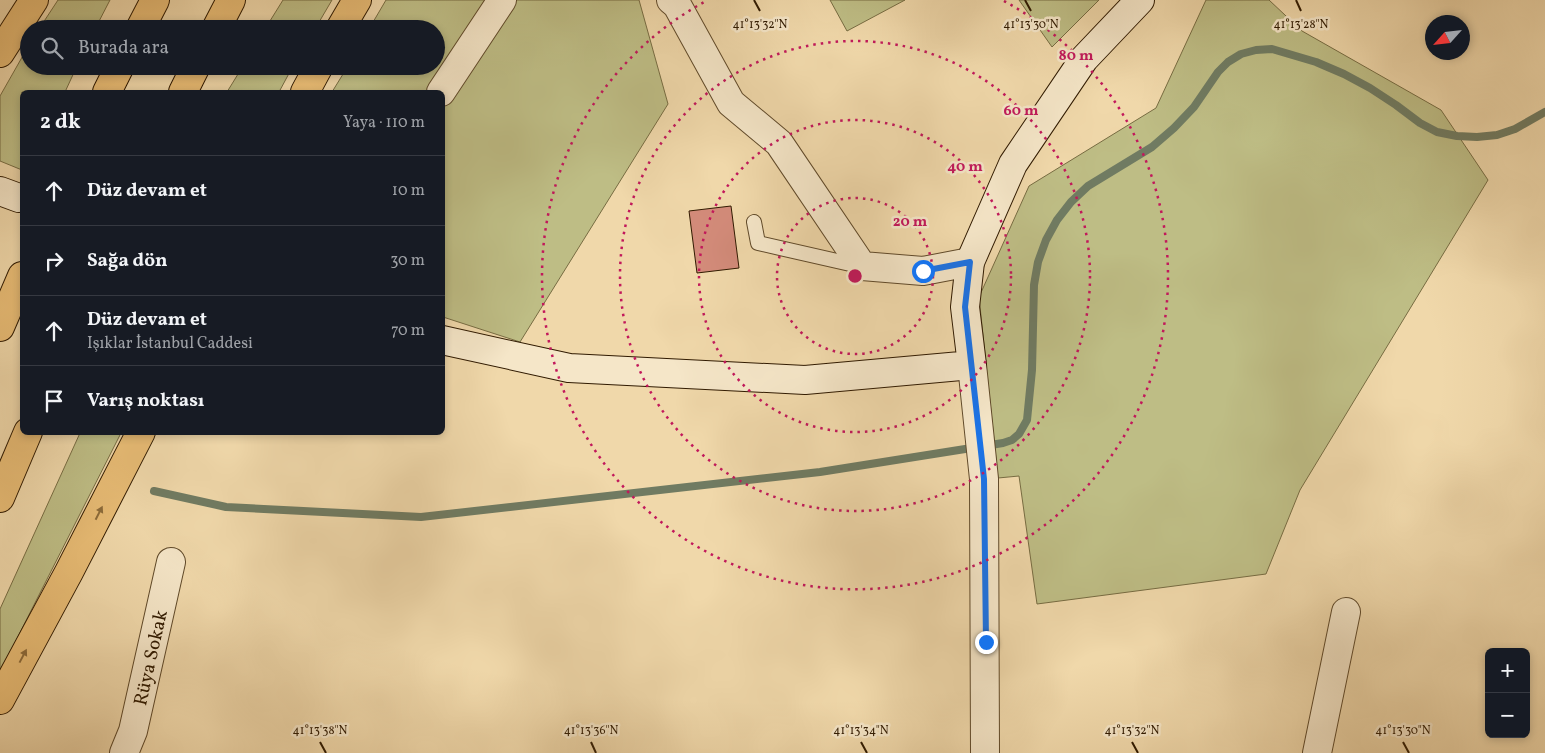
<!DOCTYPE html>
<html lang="tr">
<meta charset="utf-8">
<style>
:root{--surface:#171b24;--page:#242831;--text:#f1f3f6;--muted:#9ea1a6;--line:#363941}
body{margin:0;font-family:Vollkorn,serif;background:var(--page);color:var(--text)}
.controls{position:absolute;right:15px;bottom:15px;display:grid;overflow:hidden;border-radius:8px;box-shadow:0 2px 8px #0003}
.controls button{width:45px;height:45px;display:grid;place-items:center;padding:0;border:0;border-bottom:1px solid var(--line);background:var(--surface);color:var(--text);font:25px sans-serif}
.compass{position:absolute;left:1425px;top:15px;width:45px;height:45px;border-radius:50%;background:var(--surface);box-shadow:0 2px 8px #0003;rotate:243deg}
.stop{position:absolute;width:15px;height:15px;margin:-11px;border:4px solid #1a73e8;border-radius:50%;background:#fff}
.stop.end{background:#1a73e8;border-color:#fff;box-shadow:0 1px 5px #0008}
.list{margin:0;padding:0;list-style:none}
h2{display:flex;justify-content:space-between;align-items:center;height:65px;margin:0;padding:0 20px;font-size:21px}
h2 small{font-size:16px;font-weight:400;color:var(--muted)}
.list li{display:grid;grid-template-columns:32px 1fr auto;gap:15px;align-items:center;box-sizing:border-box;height:70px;padding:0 20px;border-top:1px solid var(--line)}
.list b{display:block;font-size:19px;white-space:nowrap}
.list p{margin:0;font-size:16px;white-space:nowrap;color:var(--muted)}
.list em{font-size:16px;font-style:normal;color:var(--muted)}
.icon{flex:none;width:28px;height:28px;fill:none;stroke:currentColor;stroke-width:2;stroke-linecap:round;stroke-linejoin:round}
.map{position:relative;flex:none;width:1545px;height:753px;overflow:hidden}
.search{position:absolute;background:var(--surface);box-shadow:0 2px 8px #0003;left:20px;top:20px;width:425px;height:55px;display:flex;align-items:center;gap:12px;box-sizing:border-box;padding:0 18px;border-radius:28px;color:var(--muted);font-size:19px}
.panel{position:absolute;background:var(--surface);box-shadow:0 2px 8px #0003;left:20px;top:90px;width:425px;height:345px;border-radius:8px}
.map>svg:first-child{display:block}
</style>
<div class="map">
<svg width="1545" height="753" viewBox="0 0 1545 753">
<rect width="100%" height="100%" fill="#f0d8aa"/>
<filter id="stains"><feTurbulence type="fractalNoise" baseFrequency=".004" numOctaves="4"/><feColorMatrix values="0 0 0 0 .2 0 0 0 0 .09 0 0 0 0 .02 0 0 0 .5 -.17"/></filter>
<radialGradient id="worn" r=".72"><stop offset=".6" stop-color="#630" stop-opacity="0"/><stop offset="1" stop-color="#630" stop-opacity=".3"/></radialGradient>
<g fill="#bebd85" stroke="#776c42">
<polygon points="58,0 110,0 95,29 39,29"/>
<polygon points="283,0 332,0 315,29 265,29"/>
<polygon points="386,0 639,0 668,104 520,342 443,317 442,92 332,92 348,66 436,66 436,29 369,29"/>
<polygon points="830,0 905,0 847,31"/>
<polygon points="1019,0 1099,0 1052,47"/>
<polygon points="1206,0 1269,0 1302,31 1441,110 1488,180 1300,490 1266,574 1037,604 1019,476 998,478 979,297 1029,186 1156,108"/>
<polygon points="29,45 29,66 77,66 65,92 22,92 22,170 0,161 0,96"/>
<polygon points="243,66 293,66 279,92 227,92"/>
<polygon points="80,433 121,433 0,672 0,609"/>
</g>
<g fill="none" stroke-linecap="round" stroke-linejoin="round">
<polyline stroke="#707b62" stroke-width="8" points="154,491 226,507 421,517 820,472 1003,443 1012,440 1019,434 1027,420 1032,370 1034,285 1038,262 1046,240 1057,220 1071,202 1088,186 1152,147 1174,128 1194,107 1218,72 1228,62 1241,54 1256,50 1272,49 1316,62 1344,74 1370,88 1396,105 1420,123 1437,132 1457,136 1477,137 1497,135 1515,129 1545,112"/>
</g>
<polygon fill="#d38b7a" stroke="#301a00" points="731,206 739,268 697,273 689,211"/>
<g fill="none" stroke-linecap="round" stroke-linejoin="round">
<defs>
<polyline id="service" points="754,222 758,243 859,266"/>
<g id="minor">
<polyline points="671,0 677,5 731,103 779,143 862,266 923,271 970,262"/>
<polyline points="441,92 502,0"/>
<path id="s1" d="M124,753L133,731L171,562"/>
<polyline points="1317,753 1346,612"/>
</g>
<polyline id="tertiary" points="972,365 984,479 985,753"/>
<g id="secondary">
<polyline points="0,191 19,198"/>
<polyline points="442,340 569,368 805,380 972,365 965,307 970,262 1013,164 1084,59 1140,0"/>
</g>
<g id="trunk">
<polyline points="140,29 155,0"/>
<polyline points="216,29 231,0"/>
<polyline points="340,29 357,0"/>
<polyline points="0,53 34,0"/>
<polyline points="107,92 120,66"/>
<polyline points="183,92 196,66"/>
<polyline points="305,92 319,66"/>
<polyline points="0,327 22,276"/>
<polyline points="0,498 28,432"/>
<polyline points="0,700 69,572 141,432"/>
</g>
</defs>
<use href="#service" stroke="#604a2a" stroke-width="16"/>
<use href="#minor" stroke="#604a2a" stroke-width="30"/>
<use href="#tertiary" stroke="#604a2a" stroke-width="30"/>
<use href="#secondary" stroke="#301a00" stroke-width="30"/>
<use href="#trunk" stroke="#301a00" stroke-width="30"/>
<use href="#service" stroke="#f5e6c8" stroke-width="14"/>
<use href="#minor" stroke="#f5e6c8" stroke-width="28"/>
<use href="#tertiary" stroke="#f5e6c8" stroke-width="28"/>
<use href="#secondary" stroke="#f5e6c8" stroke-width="28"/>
<use href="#trunk" stroke="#e8bc75" stroke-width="28"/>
</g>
<defs><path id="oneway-solid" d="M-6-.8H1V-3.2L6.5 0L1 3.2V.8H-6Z" transform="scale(1.25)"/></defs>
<g fill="#8c6b3a">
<use href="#oneway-solid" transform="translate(99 513) rotate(-63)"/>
<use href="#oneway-solid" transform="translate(23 656) rotate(-62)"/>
</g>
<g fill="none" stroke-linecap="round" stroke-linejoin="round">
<polyline stroke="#1a73e8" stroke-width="6" points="923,271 970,262 965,307 984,479 986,642"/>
</g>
<path fill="none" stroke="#301a00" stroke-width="2" d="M754,0L760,11M1025,0L1031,11M1296,0L1301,11M320,742L326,753M591,742L596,753M861,742L867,753M1132,742L1138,753M1403,742L1409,753"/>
<g fill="none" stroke="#c2185b" stroke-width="2.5" stroke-dasharray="2.5 5">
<circle cx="855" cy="276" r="78"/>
<circle cx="855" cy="276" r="156"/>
<circle cx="855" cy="276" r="235"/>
<path d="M1004 1A313 313 0 1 1 706 1"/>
</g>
<g text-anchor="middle" stroke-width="5" stroke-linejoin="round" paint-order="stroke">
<g font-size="19" fill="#301a00" stroke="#f5e6c8">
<text dy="7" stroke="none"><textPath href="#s1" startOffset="99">Rüya Sokak</textPath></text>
</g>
</g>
<g font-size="12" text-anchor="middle" fill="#301a00" stroke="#f5e6c8" stroke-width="5" stroke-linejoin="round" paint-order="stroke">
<text x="760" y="28">41°13'32"N</text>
<text x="1031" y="28">41°13'30"N</text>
<text x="1301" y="28">41°13'28"N</text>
<text x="320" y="734">41°13'38"N</text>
<text x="591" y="734">41°13'36"N</text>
<text x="861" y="734">41°13'34"N</text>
<text x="1132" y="734">41°13'32"N</text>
<text x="1403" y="734">41°13'30"N</text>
</g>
<circle cx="855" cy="276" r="8" fill="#c2185b" stroke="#f5e6c8" stroke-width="2.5"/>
<g font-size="15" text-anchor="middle" font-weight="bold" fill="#c2185b" stroke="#f5e6c8" stroke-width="5" stroke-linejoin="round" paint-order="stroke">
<text x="1076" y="60">80 m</text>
<text x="1021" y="115">60 m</text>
<text x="965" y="171">40 m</text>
<text x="910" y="226">20 m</text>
</g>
<rect width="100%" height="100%" filter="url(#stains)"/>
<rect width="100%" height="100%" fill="url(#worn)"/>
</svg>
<div class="controls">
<button>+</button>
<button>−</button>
</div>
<svg class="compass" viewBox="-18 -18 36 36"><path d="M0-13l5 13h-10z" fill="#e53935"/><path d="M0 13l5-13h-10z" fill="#9ea1a6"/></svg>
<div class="stop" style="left:923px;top:271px"></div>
<div class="stop end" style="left:986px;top:642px"></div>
<div class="search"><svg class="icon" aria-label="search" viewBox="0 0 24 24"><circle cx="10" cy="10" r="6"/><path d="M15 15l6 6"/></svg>Burada ara</div>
<section class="panel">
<h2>2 dk<small>Yaya · 110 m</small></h2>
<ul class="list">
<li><svg class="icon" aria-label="ahead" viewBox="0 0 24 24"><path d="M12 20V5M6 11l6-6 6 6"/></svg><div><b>Düz devam et</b></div><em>10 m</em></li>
<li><svg class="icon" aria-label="right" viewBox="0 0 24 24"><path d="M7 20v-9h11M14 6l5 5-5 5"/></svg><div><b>Sağa dön</b></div><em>30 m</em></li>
<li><svg class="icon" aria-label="ahead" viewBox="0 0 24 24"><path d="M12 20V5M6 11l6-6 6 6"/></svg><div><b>Düz devam et</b><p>Işıklar İstanbul Caddesi</p></div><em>70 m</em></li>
<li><svg class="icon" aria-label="arrive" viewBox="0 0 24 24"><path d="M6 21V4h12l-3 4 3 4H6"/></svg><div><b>Varış noktası</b></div></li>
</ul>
</section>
</div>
